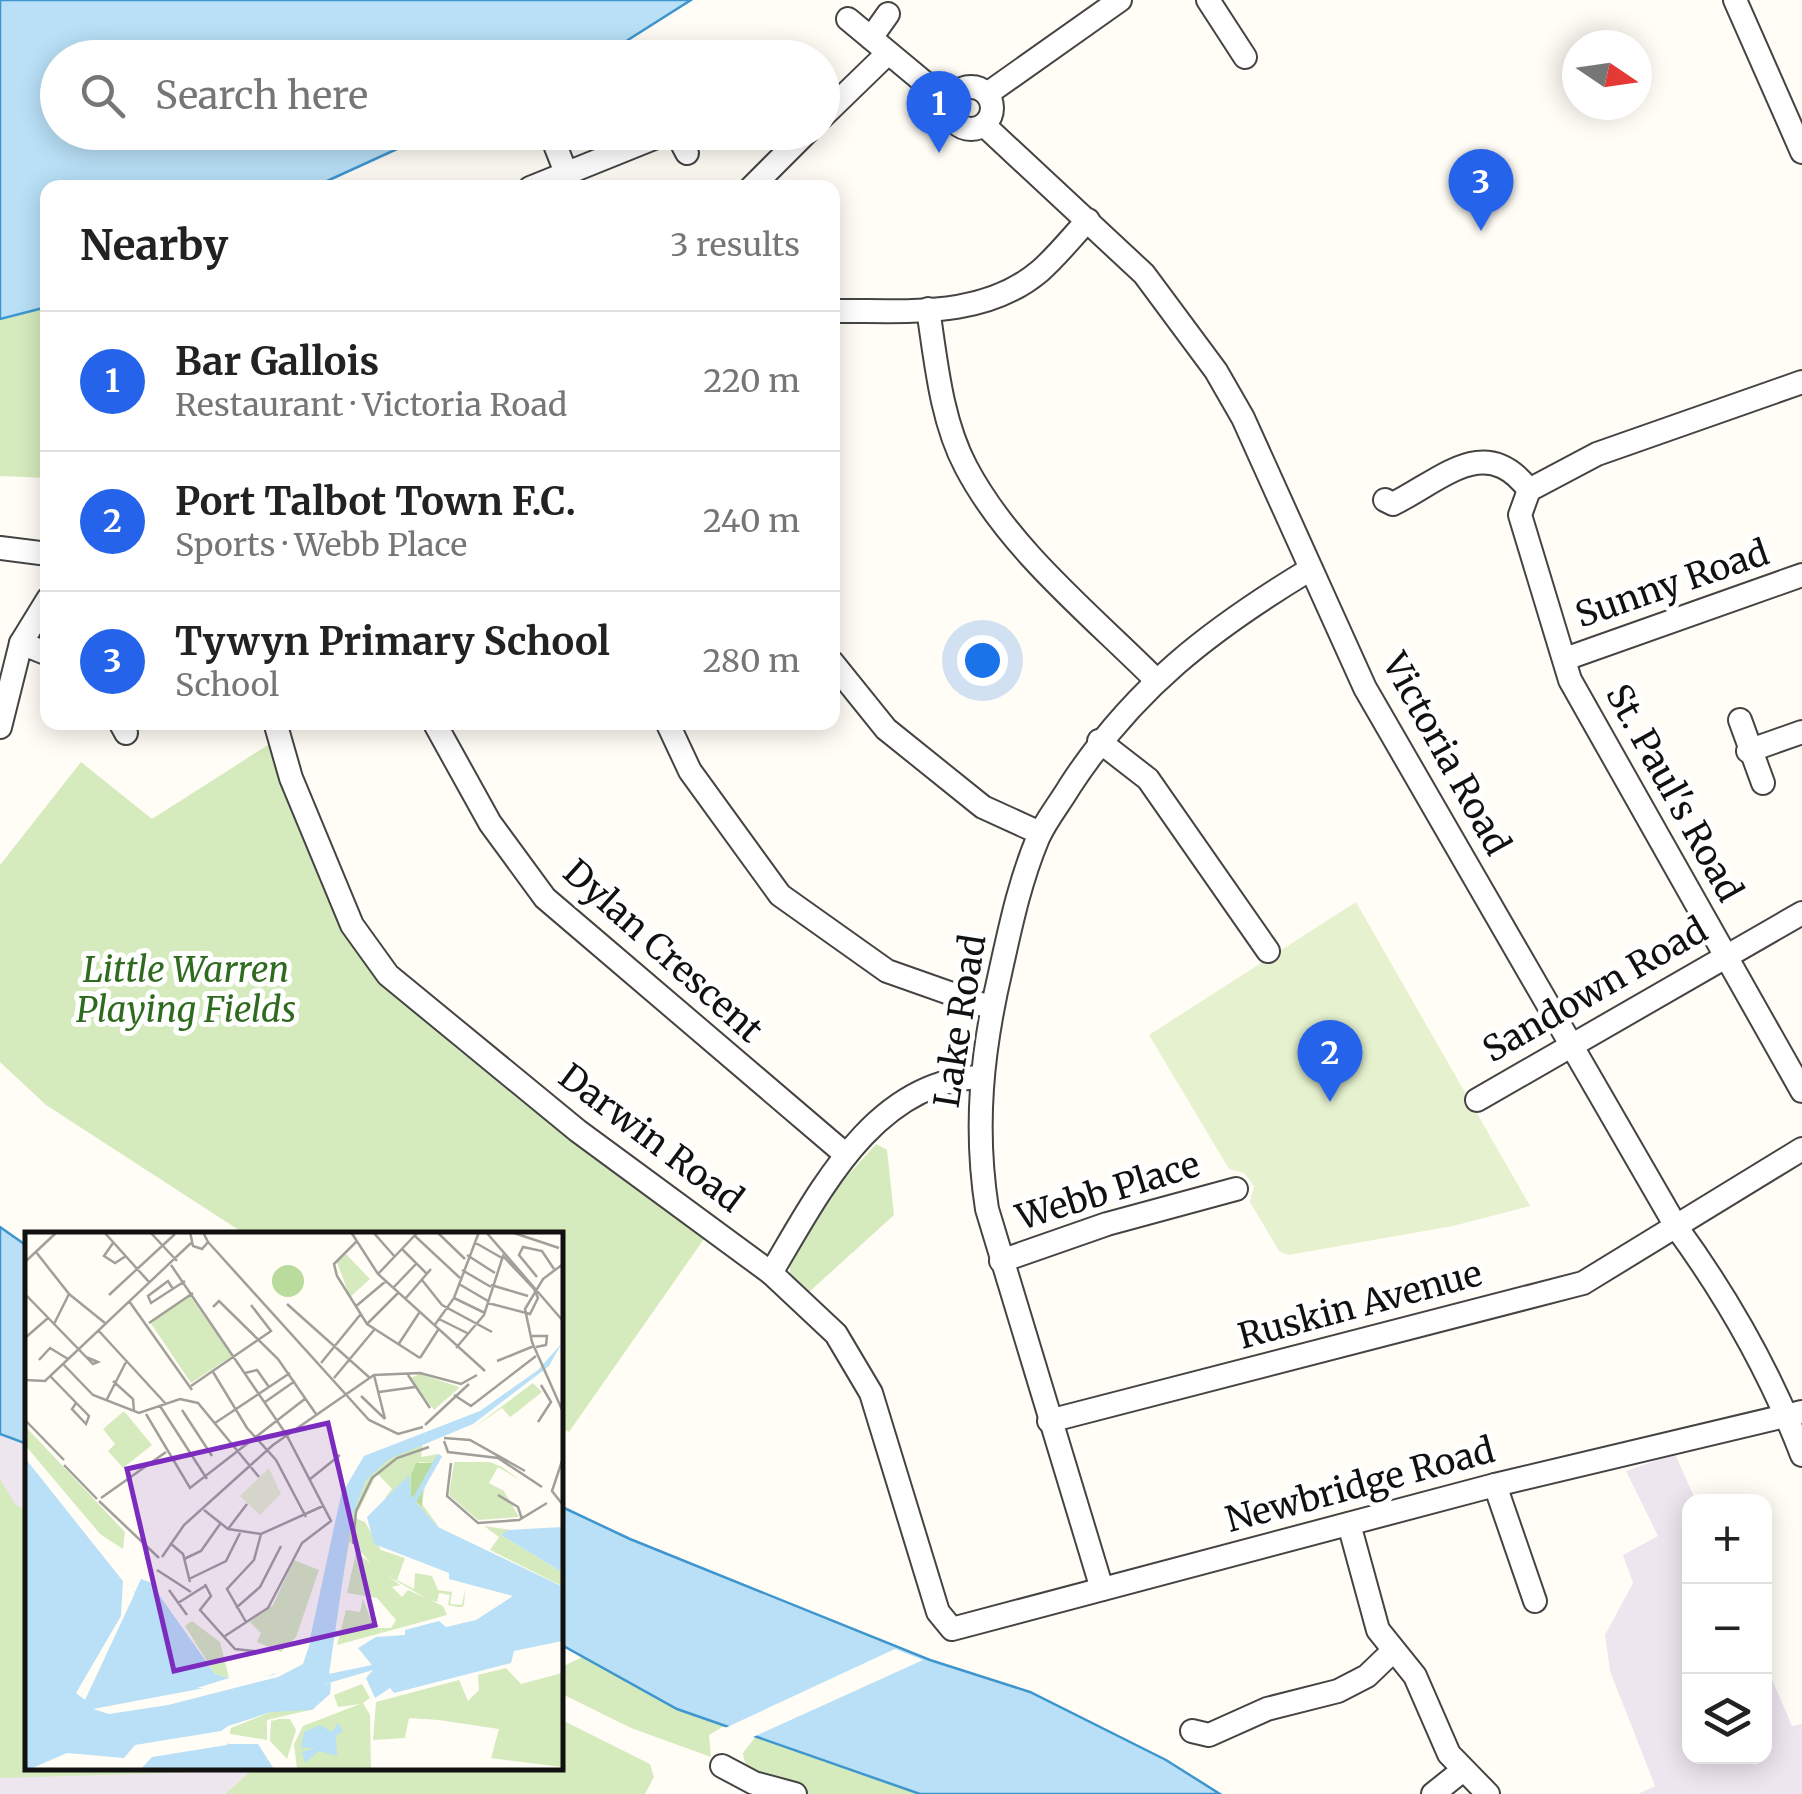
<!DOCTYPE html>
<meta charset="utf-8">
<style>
:root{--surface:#fff;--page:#f2f2f2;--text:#222;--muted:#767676;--line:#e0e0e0;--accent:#2563eb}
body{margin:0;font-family:Merriweather,serif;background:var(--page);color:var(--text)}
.controls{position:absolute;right:30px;bottom:30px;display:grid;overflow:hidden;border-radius:20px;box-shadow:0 5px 25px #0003}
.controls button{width:90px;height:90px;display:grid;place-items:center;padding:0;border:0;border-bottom:2px solid var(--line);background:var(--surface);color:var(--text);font:50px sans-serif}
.compass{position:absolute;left:1562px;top:30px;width:90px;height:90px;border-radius:50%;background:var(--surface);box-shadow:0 5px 25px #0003;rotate:103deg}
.you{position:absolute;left:982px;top:660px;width:35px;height:35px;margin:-25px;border:8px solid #fff;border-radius:50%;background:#1a73e8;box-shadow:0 0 0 15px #1a73e833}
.badge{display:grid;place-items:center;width:65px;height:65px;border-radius:50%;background:var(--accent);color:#fff;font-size:32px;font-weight:700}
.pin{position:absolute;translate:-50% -82px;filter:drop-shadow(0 2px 5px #0008)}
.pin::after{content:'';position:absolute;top:52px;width:35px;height:30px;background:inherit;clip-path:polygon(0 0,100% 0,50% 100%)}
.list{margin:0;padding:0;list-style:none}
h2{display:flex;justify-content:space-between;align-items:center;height:130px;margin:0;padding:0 40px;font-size:42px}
h2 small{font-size:32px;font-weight:400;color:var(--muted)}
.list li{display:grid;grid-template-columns:65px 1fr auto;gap:30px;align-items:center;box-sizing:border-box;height:140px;padding:0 40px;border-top:2px solid var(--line)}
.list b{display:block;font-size:38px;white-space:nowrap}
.list p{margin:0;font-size:32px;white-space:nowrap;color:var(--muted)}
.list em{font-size:32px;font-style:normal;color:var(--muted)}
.icon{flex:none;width:55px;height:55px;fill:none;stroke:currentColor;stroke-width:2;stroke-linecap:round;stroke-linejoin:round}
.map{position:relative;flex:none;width:1802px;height:1794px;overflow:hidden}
.search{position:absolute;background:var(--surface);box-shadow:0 5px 25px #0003;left:40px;top:40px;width:800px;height:110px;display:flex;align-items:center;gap:25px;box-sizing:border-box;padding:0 35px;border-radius:55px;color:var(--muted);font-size:38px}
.panel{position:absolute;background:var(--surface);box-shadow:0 5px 25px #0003;left:40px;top:180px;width:800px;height:550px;border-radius:20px}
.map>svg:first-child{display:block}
</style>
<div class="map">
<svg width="1802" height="1794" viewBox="0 0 1802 1794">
<rect width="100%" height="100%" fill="#fffdf5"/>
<g fill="#eee6ef">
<polygon points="0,1434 27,1444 28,1766 255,1767 225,1794 0,1794"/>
<polygon points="1675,1454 1696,1501 1690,1502 1690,1756 1764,1756 1765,1663 1792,1726 1802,1724 1802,1794 1638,1794 1655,1786 1610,1671 1605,1635 1633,1583 1623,1555 1658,1536 1626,1471"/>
</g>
<g fill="#d5ebbd">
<polygon points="47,307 47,478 0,476 0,318"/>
<polygon points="271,743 344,923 368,968 457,1049 704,1239 569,1432 560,1427 560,1234 245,1234 46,1105 0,1062 0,865 81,762 152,819"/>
<polygon points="876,1144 887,1150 894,1215 809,1292 790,1275 790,1262 841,1183"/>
<polygon points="0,1479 15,1504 27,1512 28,1766 202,1767 199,1772 0,1778"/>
<path d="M560,1644L1138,1794H795C776,1785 744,1777 743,1753L756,1736L724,1726L709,1735L711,1757L631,1728L560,1693V1668L584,1656Z"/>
<polygon points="560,1719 650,1764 654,1777 645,1794 225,1794 255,1767 560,1766"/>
</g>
<polygon fill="#e6f2cf" points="1356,902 1530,1206 1453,1226 1288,1255 1279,1251 1250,1202 1254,1186 1244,1173 1229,1169 1149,1035"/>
<g fill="#b9e0f7" stroke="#3f96cf" stroke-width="2.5">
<polygon points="0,0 691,0 601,57 58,58 58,132 432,133 314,187 48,188 47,307 0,319"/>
<polygon points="0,1227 27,1246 27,1444 0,1434"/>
<polygon points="560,1506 630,1539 930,1660 1030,1692 1166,1760 1220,1794 920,1794 677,1709 560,1644"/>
</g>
<polygon fill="#fffdf5" points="895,1649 923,1660 751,1738 725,1728"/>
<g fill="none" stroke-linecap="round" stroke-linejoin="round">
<defs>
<g id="minor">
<polyline points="1208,0 1245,57"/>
<polyline points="1735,0 1802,152"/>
<polyline points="848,19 937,93 951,98"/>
<polyline points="871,38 888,14"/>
<circle cx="971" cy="108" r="21"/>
<polyline points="987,94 1120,0"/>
<polyline points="822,117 888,53"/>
<path d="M984,125L1144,274L1216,371L1243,418L1365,688L1677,1228C1728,1298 1771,1374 1802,1455"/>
<polyline points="550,132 572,188"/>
<polyline points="676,132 687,153"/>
<polyline points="530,188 669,132"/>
<polyline points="751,188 807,132"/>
<path d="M928,309C936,361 941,420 966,467C1009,549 1090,614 1155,679"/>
<path d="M832,311C904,310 982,320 1040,271C1057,256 1072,237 1088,220"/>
<polyline points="1802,382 1597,454 1529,490 1520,515 1570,680 1802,1091"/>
<path d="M1385,500L1393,504C1444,478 1486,433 1529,490"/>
<polyline points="0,548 48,554"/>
<polyline points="21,643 48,654"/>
<polyline points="1565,659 1802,575"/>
<polyline points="832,662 886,729 983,807 1040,833"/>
<polyline points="1740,720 1763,783"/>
<polyline points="120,722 126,733"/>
<polyline points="275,722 291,778 352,925 388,975 578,1131 771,1273 836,1334 871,1393 938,1612 952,1629 1495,1485 1802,1412"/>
<polyline points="434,722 490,823 545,898 845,1154"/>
<polyline points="667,722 690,771 780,895 887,971 992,1008"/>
<polyline points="0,727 21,643 48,599"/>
<polyline points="1099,741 1148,779 1268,951"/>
<polyline points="1748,751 1802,732"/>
<polyline points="1477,1100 1802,913"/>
<polyline points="1001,1261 1107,1224 1236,1189"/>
<path d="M771,1273C819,1193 874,1080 981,1077"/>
<polyline points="1049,1421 1583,1283 1802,1149"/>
<polyline points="1495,1485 1535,1601"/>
<polyline points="1349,1524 1378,1630 1415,1676 1449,1754 1488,1794"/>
<path d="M1102,1589L987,1209C974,1126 982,1050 1001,969C1011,924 1020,881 1038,838C1046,820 1060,803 1070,786C1134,688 1210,630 1309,570"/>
<polyline points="1192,1731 1209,1735 1267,1709 1338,1691 1367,1676 1393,1651"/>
<polyline points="722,1766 754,1783 795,1794"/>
<polyline points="1433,1794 1463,1770"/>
</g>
</defs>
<use href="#minor" stroke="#444" stroke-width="26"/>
<use href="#minor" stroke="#fff" stroke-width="22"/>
</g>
<g text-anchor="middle" stroke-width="10" stroke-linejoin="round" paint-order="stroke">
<g font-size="35" fill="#111" stroke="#fff">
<text transform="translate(1672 584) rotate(-19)" y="12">Sunny Road</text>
<text transform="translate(1446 754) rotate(61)" y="12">Victoria Road</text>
<text transform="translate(1674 793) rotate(61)" y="12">St. Paul's Road</text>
<text transform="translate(663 951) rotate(42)" y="12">Dylan Crescent</text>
<text transform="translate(1595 990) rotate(-30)" y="12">Sandown Road</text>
<text transform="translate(960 1021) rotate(-81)" y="12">Lake Road</text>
<text transform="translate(651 1138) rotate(37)" y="12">Darwin Road</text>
<text transform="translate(1108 1191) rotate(-17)" y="12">Webb Place</text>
<text transform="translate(1360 1305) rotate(-15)" y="12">Ruskin Avenue</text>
<text transform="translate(1360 1485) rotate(-15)" y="12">Newbridge Road</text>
</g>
<g font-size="35" font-style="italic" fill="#2f6b1f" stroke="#fff">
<text x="186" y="982">Little Warren<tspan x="186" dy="40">Playing Fields</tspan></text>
</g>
</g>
<g transform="translate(25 1232)">
<rect width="538" height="538" fill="#fffdf5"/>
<path d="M321,22L345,47L325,65L312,30ZM165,64L207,124L166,151L125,90ZM395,142L434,155L433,157L409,178L385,146ZM508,151L517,160L492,180L485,185L477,176L448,196ZM99,179L127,213L98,236L83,219L90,212L78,197ZM0,194L100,300L98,317L75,302L0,213ZM398,212L396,225L413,222L407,231L394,230L392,271L400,254L397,272L414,295L360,266L367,257L352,241L330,286L340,290L356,318L380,326L372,348L389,357L390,341L407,344L413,358L427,360L425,372L437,373L440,357L439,373L437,375H433L423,373L425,363L414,361L412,370L404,368L351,337L327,310L324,311L301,443L316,291L348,230ZM429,230H465L477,235L495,248L473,235L464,251L479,259L494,285L453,288L424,263ZM459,294L486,298L476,303L537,340V354L465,318L474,305ZM331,320L375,353L367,355L377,365L383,358L418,374L422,383L312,413L321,378L335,380L338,367L349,396H366L371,388L352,366L322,361ZM269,328L294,338L271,405L256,420L232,410L236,401L225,390L248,373ZM167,389L195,410L204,446L190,442L160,394ZM481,436L496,452L537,441V535L466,526L474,497L414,488L384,486L380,506L348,508L351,470L434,448L443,469L454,458L453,443ZM306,451L289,477L242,488V508L200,501L71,519ZM337,452L345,466L338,471L345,483L346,537H272L269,512L278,494L335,472L313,475L309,463ZM254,487H265L271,498L262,527L245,509L246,489Z" fill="#d5ebbd"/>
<path d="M247 49a16 16 0 1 1 32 0a16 16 0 1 1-32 0ZM413,222L398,254L397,275L386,264V243L391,231H407Z" fill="#b9dc9c"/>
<path d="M244,236L256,262L235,283L215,264Z" fill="#e6f2cf"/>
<path d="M537,111L524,134L448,192L364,227L341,248L327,284L304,442L294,444L347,433L333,416L351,405L380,403V398L414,389L421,395L451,388L488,364L424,347V341L349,312L342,285L384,243L386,265L413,295L536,354L537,409L489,419L486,431L369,461L365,456L350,466L341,446L348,438L297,453L306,451L305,462L287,478L246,480L201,496L203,512H233L249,537H0V226L105,358L110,360L116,347L125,350L190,442L204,446L172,456L199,458L267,436L283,416L316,263L339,224L455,179L513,138ZM537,295V340L476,303L483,298ZM313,491L318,499L311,504L312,524L294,519L280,531L277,520L290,516H276L279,500L295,493L307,500Z" fill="#b9e0f7"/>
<path d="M98,349L110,361L60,468L51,461L96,384ZM287,405L278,432L253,445L143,473L84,482L68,477L248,443L269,432ZM246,480L206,496L202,513L127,525L116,537H5L42,521L99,526L110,513L196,499L203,494Z" fill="#fffdf5"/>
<path fill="none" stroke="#b9e0f7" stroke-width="5" d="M389,269L415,223"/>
<path fill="none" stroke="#a09f9a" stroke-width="2.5" d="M79,0L124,50M125,0L152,29M165,0L168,14L177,17L183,10L178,0M326,0L353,42L460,139M348,0L370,25M412,0L440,27M461,0L538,89M486,0L534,16M390,4L435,46M332,9L309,32L312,44L342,92L395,126M183,10L344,188L373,202L398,195M449,10L477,26M88,11L79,24L90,31L101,24M377,17L402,42M11,20L44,62L29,92M442,23L470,41M0,30L32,0M538,32L518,47L500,77L507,110L538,180M146,33L261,202L306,289L277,311L243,376L200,404M437,38L466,55M353,42L393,0M512,45L494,23L498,15L517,19L529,37M397,48L417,73L467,100M434,52L463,69M466,53L503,64M368,56L391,32M148,57L143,49L123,64L126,71L160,49M0,62L68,132L73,130L61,125M44,62L80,91M84,63L150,2M429,66L460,81M380,67L406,37M104,69L167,158M463,71L505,82L513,66L509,57M262,72L345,146M188,75L194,69L253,127L291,182M330,75L361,49M414,87L444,102M124,91L168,61M342,92L373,61M409,94L429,66L454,0M73,98L140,171M507,104H522L521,113L511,115M0,106L23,86M373,113L394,81M431,116L459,83L478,24L509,57M395,126L413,98M14,128L25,116L43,127M472,129L509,114M296,131L335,83M38,132L68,163L114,181L155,167L173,171L234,245M188,140L222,196L251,228L281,285M220,141L232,138L244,155M349,143L360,187M383,143L405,176M25,144L64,184L61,192L47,177L51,171M309,146L349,98M0,148L20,149L166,11M88,149L108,167L109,179M166,154L246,99L226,73M354,160L390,155M429,163L446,174L511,124M336,164L360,187M81,169L102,128M240,170L270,149M135,174L182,247M157,178L187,224M121,182L165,256L281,166M0,188L39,228M513,190L526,170L516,153M190,191L265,141M400,193L444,152M419,206L445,208L500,239M419,209L423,220L473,226L517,255M538,226L527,259L538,273M426,231L422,264L453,291L494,288L522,271M39,233L72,267M284,248L315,223M473,263L493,275L497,287M76,266L141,220M74,269L134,326M179,278L203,297L236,302L298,274M203,297L222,272M145,311L158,322L165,350M328,312L331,279L347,246L372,226L404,215M137,325L159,293L248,213L349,143L395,141L436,152L452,143M159,327L176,319L195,292M132,338L166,360M164,347L201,329L215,301M180,352L186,364L175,378L210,417L237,420M144,358L162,383M153,371L180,354M211,376L235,355L256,314M221,390L202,357L229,328L236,302"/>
<path fill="#7b2cbf" fill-opacity="0.15" stroke="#7b2cbf" stroke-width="5" d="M303,191L350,393L149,439L102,237Z"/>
<rect width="538" height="538" fill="none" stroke="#111" stroke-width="5"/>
</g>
</svg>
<div class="controls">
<button>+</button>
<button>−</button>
<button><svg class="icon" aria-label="layers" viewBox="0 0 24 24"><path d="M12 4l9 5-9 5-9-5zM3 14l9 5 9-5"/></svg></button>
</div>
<svg class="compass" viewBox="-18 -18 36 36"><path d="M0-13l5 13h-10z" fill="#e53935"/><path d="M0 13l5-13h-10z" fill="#767676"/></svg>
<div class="you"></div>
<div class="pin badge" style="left:939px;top:153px">1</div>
<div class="pin badge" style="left:1330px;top:1102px">2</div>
<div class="pin badge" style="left:1481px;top:231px">3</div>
<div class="search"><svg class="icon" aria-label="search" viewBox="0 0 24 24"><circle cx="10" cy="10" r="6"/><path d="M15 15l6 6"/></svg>Search here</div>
<section class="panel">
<h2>Nearby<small>3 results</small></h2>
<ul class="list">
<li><span class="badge">1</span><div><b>Bar Gallois</b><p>Restaurant · Victoria Road</p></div><em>220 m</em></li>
<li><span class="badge">2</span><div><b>Port Talbot Town F.C.</b><p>Sports · Webb Place</p></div><em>240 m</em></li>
<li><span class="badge">3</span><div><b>Tywyn Primary School</b><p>School</p></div><em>280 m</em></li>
</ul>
</section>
</div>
